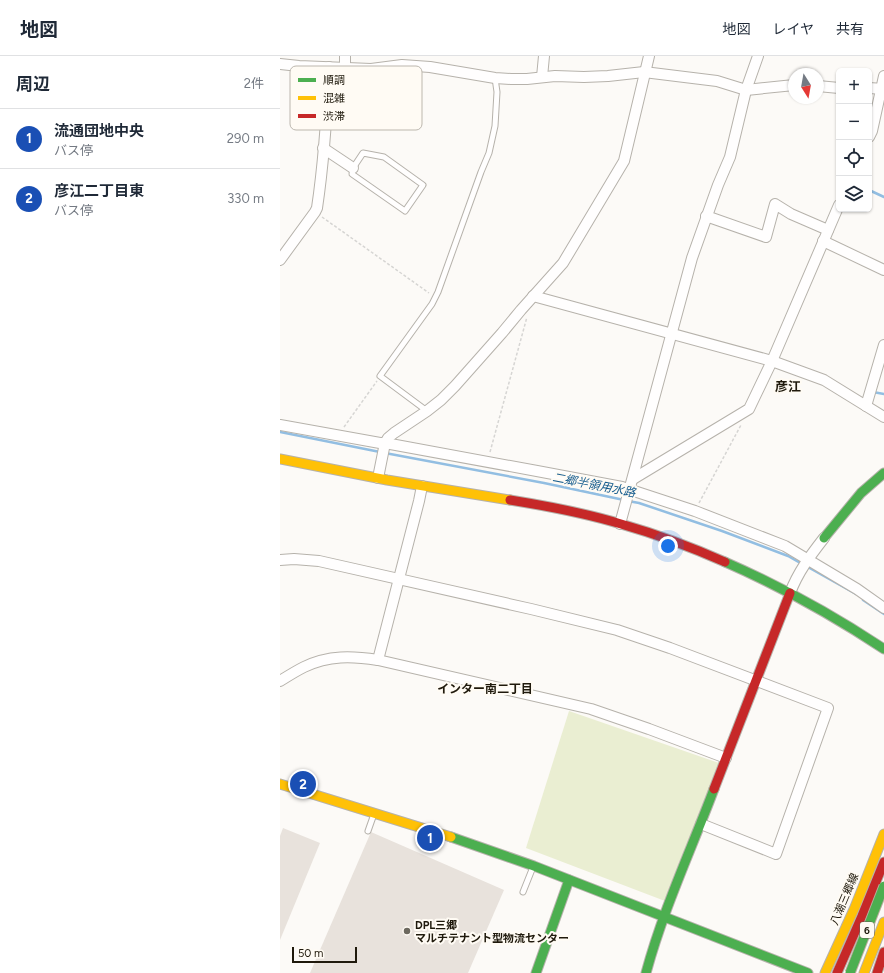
<!DOCTYPE html>
<html lang="ja">
<meta charset="utf-8">
<style>
:root{--surface:#fff;--page:#f2f2f3;--text:#1f2937;--muted:#747a83;--line:#e0e1e3;--accent:#db2777}
body{margin:0;font-family:Figtree,"Noto Sans JP",sans-serif;background:var(--page);color:var(--text)}
.controls{position:absolute;right:12px;top:12px;display:grid;overflow:hidden;border-radius:6px;box-shadow:0 1px 3px #0004}
.controls button{width:36px;height:36px;display:grid;place-items:center;padding:0;border:0;border-bottom:1px solid var(--line);background:var(--surface);color:var(--text);font:20px sans-serif}
.compass{position:absolute;left:508px;top:12px;width:36px;height:36px;border-radius:50%;background:var(--surface);box-shadow:0 1px 3px #0004;rotate:169deg}
.scale{position:absolute;left:12px;bottom:10px;width:65px;box-sizing:border-box;padding-left:4px;border:2px solid #1f190c;border-top:0;font-size:11px;line-height:14px;white-space:nowrap;color:#1f190c;-webkit-text-stroke:3px #fffbf4;paint-order:stroke}
.you{position:absolute;left:388px;top:490px;width:14px;height:14px;margin:-10px;border:3px solid #fff;border-radius:50%;background:#1a73e8;box-shadow:0 0 0 6px #1a73e833}
.badge{display:grid;place-items:center;width:26px;height:26px;border-radius:50%;background:var(--accent);color:#fff;font-size:13px;font-weight:700}
.pin{position:absolute;translate:-50% -50%;border:2px solid #fff;box-shadow:0 1px 4px #0006}
.list{margin:0;padding:0;list-style:none}
h2{display:flex;justify-content:space-between;align-items:center;height:52px;margin:0;padding:0 16px;font-size:17px}
h2 small{font-size:13px;font-weight:400;color:var(--muted)}
.list li{display:grid;grid-template-columns:26px 1fr auto;gap:12px;align-items:center;box-sizing:border-box;height:60px;padding:0 16px;border-top:1px solid var(--line)}
.list b{display:block;font-size:15px;white-space:nowrap}
.list p{margin:0;font-size:13px;white-space:nowrap;color:var(--muted)}
.list em{font-size:13px;font-style:normal;color:var(--muted)}
.icon{flex:none;width:22px;height:22px;fill:none;stroke:currentColor;stroke-width:2;stroke-linecap:round;stroke-linejoin:round}
.map{position:relative;flex:none;width:604px;height:917px;overflow:hidden}
header{display:flex;align-items:center;gap:24px;box-sizing:border-box;height:56px;padding:0 20px;background:var(--surface);border-bottom:1px solid var(--line)}
header strong{font-size:19px}
nav{display:flex;gap:22px;margin-inline-start:auto;font-size:14px}
main{display:flex}
aside{flex:1;background:var(--surface)}
.map>svg:first-child{display:block}
</style>
<header>
<strong>地図</strong>
<nav><a>地図</a><a>レイヤ</a><a>共有</a></nav>
</header>
<main>
<aside>
<h2>周辺<small>2件</small></h2>
<ul class="list">
<li><span class="badge" style="background:#1a4fb4">1</span><div><b>流通団地中央</b><p>バス停</p></div><em>290 m</em></li>
<li><span class="badge" style="background:#1a4fb4">2</span><div><b>彦江二丁目東</b><p>バス停</p></div><em>330 m</em></li>
</ul>
</aside>
<div class="map">
<svg width="604" height="917" viewBox="0 0 604 917">
<rect width="100%" height="100%" fill="#fcfaf7"/>
<polygon fill="#eaeed2" points="289,655 439,707 385,845 246,792"/>
<g fill="none" stroke-linecap="round" stroke-linejoin="round">
<g stroke="#92bee2" stroke-width="2.5">
<polyline points="589,134 604,141"/>
<polyline points="593,336 604,338"/>
<polyline points="0,376 100,396"/>
<polyline points="105,397 264,427 344,444"/>
<polyline points="348,445 359,447 442,475 508,500 522,508"/>
<polyline points="526,510 576,538"/>
<polyline points="583,544 604,558"/>
</g>
</g>
<g fill="#e8e2dc">
<polygon points="3,772 40,787 0,884 0,780"/>
<polygon points="91,776 224,834 188,917 30,917"/>
</g>
<g fill="none" stroke-linecap="round" stroke-linejoin="round">
<defs>
<g id="lane">
<polygon points="83,97 104,101 143,129 125,155 72,118 73,112"/>
<polyline points="147,355 100,320 152,248 158,236 201,116 209,97 215,70 217,36 215,22"/>
<polyline points="88,775 94,758"/>
<polyline points="243,836 253,811"/>
</g>
<g id="street">
<polyline points="0,8 19,10 91,13 122,9 150,11 215,22 231,23 247,23 275,20 304,21 328,20 364,16 437,25 466,34 514,29"/>
<polyline points="65,12 65,0"/>
<polyline points="262,21 264,0"/>
<polyline points="538,30 559,32"/>
<polyline points="589,32 604,33"/>
<polyline points="589,81 592,75 604,20"/>
<polyline points="43,92 73,112"/>
<polyline points="426,160 486,181 495,148 511,158 548,174"/>
<polyline points="543,185 604,214"/>
<path d="M0,204L35,156L37,152C44,105 47,58 49,11"/>
<polyline points="253,240 492,305 544,324 604,361"/>
<polyline points="586,350 604,289"/>
<polyline points="0,369 100,387 105,387 257,415 342,431 354,435 415,455 505,490 577,533 604,552"/>
<polyline points="98,422 105,387 108,382 114,377 147,355 161,344 175,330 222,277 241,254 283,207 344,105 369,0"/>
<polyline points="353,423 469,353 492,305 559,149"/>
<polyline points="340,468 412,202 438,129 450,101 466,34 478,0"/>
<polyline points="0,504 14,503 39,505 251,553 337,574 390,592 548,652 496,798 421,768"/>
<path d="M510,537C518,516 530,500 544,482"/>
<polyline points="98,604 139,445 142,430"/>
<path d="M0,625C8,620 16,615 24,611C49,599 72,600 98,604L311,653L369,673L446,702"/>
</g>
<g id="fast">
<polyline points="544,482 581,437 604,417"/>
<path d="M445,506C500,530 553,559 604,593"/>
<polyline points="171,781 254,810 528,917"/>
<polyline points="256,917 289,824"/>
<path d="M366,917C383,854 411,794 434,733"/>
</g>
<g id="slow">
<polyline points="0,403 107,424 230,444"/>
<polyline points="0,728 171,781"/>
<polyline points="545,917 575,851 604,778"/>
<polyline points="584,917 604,866"/>
</g>
<g id="jam">
<path d="M230,444C267,450 305,457 341,468C376,478 411,491 445,506"/>
<polyline points="434,733 510,537"/>
<polyline points="557,917 582,860 604,806"/>
<polyline points="597,917 604,896"/>
</g>
</defs>
<use href="#lane" stroke="#b6b2ab" stroke-width="7"/>
<use href="#street" stroke="#b6b2ab" stroke-width="12"/>
<use href="#fast" stroke="#b6b2ab" stroke-width="11"/>
<use href="#slow" stroke="#b6b2ab" stroke-width="11"/>
<use href="#jam" stroke="#b6b2ab" stroke-width="11"/>
<g stroke="#d6d5d3" stroke-width="1.5" stroke-dasharray="3 2" stroke-linecap="butt">
<polyline points="42,161 149,237"/>
<polyline points="64,371 97,325"/>
<polyline points="210,396 247,261"/>
<polyline points="419,447 461,369"/>
</g>
<use href="#lane" stroke="#fffefe" stroke-width="5"/>
<use href="#street" stroke="#fffefe" stroke-width="10"/>
<use href="#fast" stroke="#4caf50" stroke-width="9"/>
<use href="#slow" stroke="#ffc107" stroke-width="9"/>
<use href="#jam" stroke="#c62828" stroke-width="9"/>
<defs>
<polyline id="fast-bridge" points="570,917 604,830"/>
</defs>
<use href="#fast-bridge" stroke="#b8ab9c" stroke-width="11" stroke-linecap="butt"/>
<use href="#fast-bridge" stroke="#4caf50" stroke-width="9"/>
</g>
<circle fill="#6c685e" stroke="#fffbf4" stroke-width="1.5" cx="127" cy="875" r="4"/>
<g text-anchor="middle" stroke-width="4" stroke-linejoin="round" paint-order="stroke">
<rect fill="#fffbf4" stroke="#625d52" stroke-width="1" x="580" y="866" width="14" height="16" rx="3"/>
<g font-size="10" font-weight="bold" fill="#1f190c">
<text x="587" y="878">6</text>
</g>
<g font-size="11" fill="#1f190c" stroke="#fffbf4">
<text transform="translate(564 843) rotate(-67)" y="4">八潮三郷線</text>
</g>
<g font-size="11" font-weight="bold" fill="#1f190c" stroke="#fffbf4" text-anchor="start">
<text x="135" y="873">DPL三郷<tspan x="135" dy="13">マルチテナント型物流センター</tspan></text>
</g>
<g font-size="12" font-style="italic" fill="#155c8e" stroke="#fffbf4">
<text transform="translate(314 429) rotate(11)" y="4">二郷半領用水路</text>
</g>
<g font-size="12" font-weight="bold" fill="#1f190c" stroke="#fffbf4">
<text x="205" y="637">インター南二丁目</text>
</g>
<g font-size="13" font-weight="bold" fill="#1f190c" stroke="#fffbf4">
<text x="508" y="335">彦江</text>
</g>
</g>
<rect x="10" y="10" width="132" height="64" rx="6" fill="#fffbf4" stroke="#bcb7ae" stroke-width="1"/>
<rect x="18" y="22" width="18" height="4" fill="#4caf50"/>
<rect x="18" y="40" width="18" height="4" fill="#ffc107"/>
<rect x="18" y="58" width="18" height="4" fill="#c62828"/>
<g font-size="11" fill="#1f190c">
<text x="43" y="28">順調</text>
<text x="43" y="46">混雑</text>
<text x="43" y="64">渋滞</text>
</g>
</svg>
<div class="controls">
<button>+</button>
<button>−</button>
<button><svg class="icon" aria-label="locate" viewBox="0 0 24 24"><circle cx="12" cy="12" r="6"/><path d="M12 2v4M12 18v4M2 12h4M18 12h4"/></svg></button>
<button><svg class="icon" aria-label="layers" viewBox="0 0 24 24"><path d="M12 4l9 5-9 5-9-5zM3 14l9 5 9-5"/></svg></button>
</div>
<svg class="compass" viewBox="-18 -18 36 36"><path d="M0-13l5 13h-10z" fill="#e53935"/><path d="M0 13l5-13h-10z" fill="#747a83"/></svg>
<div class="scale">50 m</div>
<div class="you"></div>
<div class="pin badge" style="left:150px;top:782px;background:#1a4fb4">1</div>
<div class="pin badge" style="left:23px;top:728px;background:#1a4fb4">2</div>
</div>
</main>
